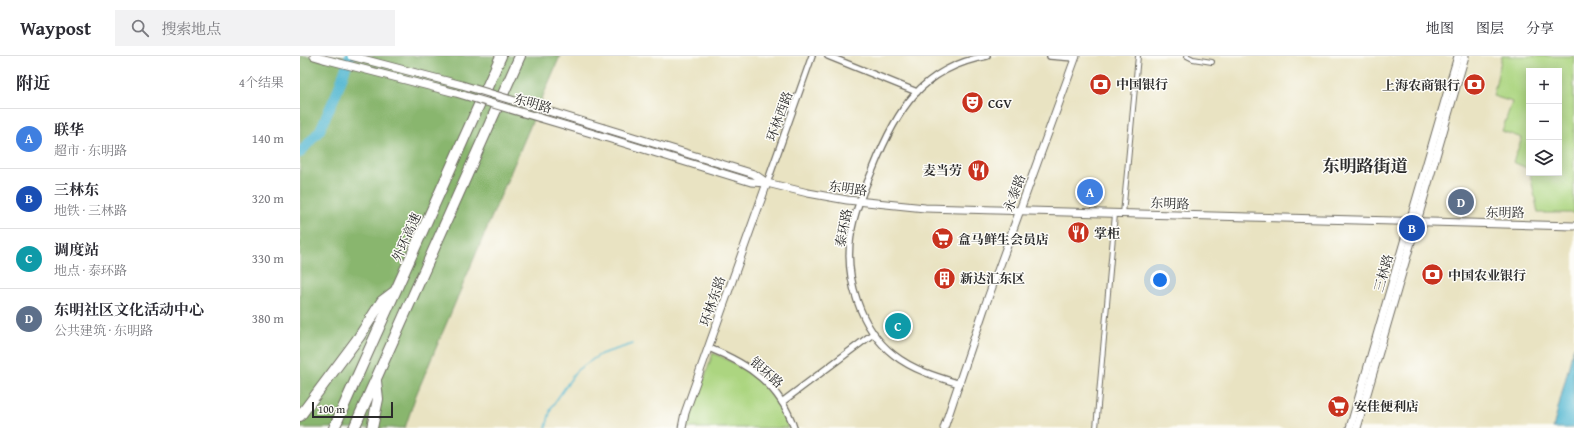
<!DOCTYPE html>
<html lang="zh">
<meta charset="utf-8">
<style>
:root{--surface:#fff;--page:#f2f2f3;--text:#2b2b33;--muted:#7c7c81;--line:#e1e1e2;--accent:#ea580c}
body{margin:0;font-family:"Gentium Book Plus","Noto Serif SC",serif;background:var(--page);color:var(--text)}
.controls{position:absolute;right:12px;top:12px;display:grid;overflow:hidden;border-radius:0px;box-shadow:0 2px 10px #0003}
.controls button{width:36px;height:36px;display:grid;place-items:center;padding:0;border:0;border-bottom:1px solid var(--line);background:var(--surface);color:var(--text);font:20px sans-serif}
.scale{position:absolute;left:12px;bottom:10px;width:81px;box-sizing:border-box;padding-left:4px;border:2px solid #2b2b2b;border-top:0;font-size:11px;line-height:14px;white-space:nowrap;color:#2b2b2b;-webkit-text-stroke:3px #fdfcf7;paint-order:stroke}
.you{position:absolute;left:860px;top:224px;width:14px;height:14px;margin:-10px;border:3px solid #fff;border-radius:50%;background:#1a73e8;box-shadow:0 0 0 6px #1a73e833}
.badge{display:grid;place-items:center;width:26px;height:26px;border-radius:50%;background:var(--accent);color:#fff;font-size:13px;font-weight:700}
.pin{position:absolute;translate:-50% -50%;border:2px solid #fff;box-shadow:0 1px 4px #0006}
.list{margin:0;padding:0;list-style:none}
h2{display:flex;justify-content:space-between;align-items:center;height:52px;margin:0;padding:0 16px;font-size:17px}
h2 small{font-size:13px;font-weight:400;color:var(--muted)}
.list li{display:grid;grid-template-columns:26px 1fr auto;gap:12px;align-items:center;box-sizing:border-box;height:60px;padding:0 16px;border-top:1px solid var(--line)}
.list b{display:block;font-size:15px;white-space:nowrap}
.list p{margin:0;font-size:13px;white-space:nowrap;color:var(--muted)}
.list em{font-size:13px;font-style:normal;color:var(--muted)}
.icon{flex:none;width:22px;height:22px;fill:none;stroke:currentColor;stroke-width:2;stroke-linecap:round;stroke-linejoin:round}
.map{position:relative;flex:none;width:1274px;height:372px;overflow:hidden}
header{display:flex;align-items:center;gap:24px;box-sizing:border-box;height:56px;padding:0 20px;background:var(--surface);border-bottom:1px solid var(--line)}
header strong{font-size:19px}
nav{display:flex;gap:22px;margin-inline-start:auto;font-size:14px}
.search{width:280px;height:36px;background:var(--page);display:flex;align-items:center;gap:10px;box-sizing:border-box;padding:0 14px;border-radius:0px;color:var(--muted);font-size:15px}
main{display:flex}
aside{flex:1;background:var(--surface)}
.map>svg:first-child{display:block}
</style>
<header>
<strong>Waypost</strong>
<div class="search"><svg class="icon" aria-label="search" viewBox="0 0 24 24"><circle cx="10" cy="10" r="6"/><path d="M15 15l6 6"/></svg>搜索地点</div>
<nav><a>地图</a><a>图层</a><a>分享</a></nav>
</header>
<main>
<aside>
<h2>附近<small>4个结果</small></h2>
<ul class="list">
<li><span class="badge" style="background:#3f7fe0">A</span><div><b>联华</b><p>超市 · 东明路</p></div><em>140 m</em></li>
<li><span class="badge" style="background:#1a4fb4">B</span><div><b>三林东</b><p>地铁 · 三林路</p></div><em>320 m</em></li>
<li><span class="badge" style="background:#0f9aa8">C</span><div><b>调度站</b><p>地点 · 泰环路</p></div><em>330 m</em></li>
<li><span class="badge" style="background:#5c6f8a">D</span><div><b>东明社区文化活动中心</b><p>公共建筑 · 东明路</p></div><em>380 m</em></li>
</ul>
</aside>
<div class="map">
<svg width="1274" height="372" viewBox="0 0 1274 372">
<rect width="100%" height="100%" fill="#fdfcf7"/>
<filter id="ink" filterUnits="userSpaceOnUse"><feTurbulence type="fractalNoise" baseFrequency=".025" numOctaves="2"/><feDisplacementMap in="SourceGraphic" scale="8" xChannelSelector="R" yChannelSelector="G"/><feConvolveMatrix kernelMatrix="1 2 1 2 8 2 1 2 1" color-interpolation-filters="sRGB"/></filter>
<filter id="wash" filterUnits="userSpaceOnUse"><feTurbulence type="fractalNoise" baseFrequency=".012" numOctaves="4" result="noise"/><feDisplacementMap in="SourceGraphic" scale="16" xChannelSelector="R" yChannelSelector="G"/><feGaussianBlur stdDeviation="0.9" result="paint"/><feColorMatrix in="noise" values="0 0 0 0 0 0 0 0 0 0 0 0 0 0 0 0 0 1.4 0 .05"/><feComposite in="paint" operator="in"/></filter>
<g filter="url(#wash)">
<rect width="100%" height="100%" fill="#e9e3c2"/>
<g fill="#acd580" stroke="#6c8056">
<polygon points="1202,0 1274,0 1274,157 1238,157 1230,117 1259,117 1259,15 1229,15 1229,113 1213,106 1222,82 1202,75 1212,46 1193,40"/>
<path d="M413,297C448,312 477,334 488,372H387Z"/>
</g>
<polygon fill="#89b66e" stroke="#5a704c" points="0,0 260,0 116,339 105,372 0,372"/>
<polygon fill="#54b8d2" stroke="#40727e" points="1274,290 1274,372 1253,372"/>
<g fill="none" stroke-linecap="round" stroke-linejoin="round">
<polyline stroke="#54b8d2" stroke-width="1.5" points="246,372 251,352 277,314 301,298 333,288"/>
<polyline stroke="#54b8d2" stroke-width="10" points="0,97 20,74 37,36 50,0"/>
</g>
</g>
<g filter="url(#ink)">
<g fill="none" stroke-linecap="round" stroke-linejoin="round">
<defs>
<g id="pedestrian">
<polyline points="887,0 893,3 912,6"/>
<polyline points="823,158 838,0"/>
<polyline points="796,372 815,158"/>
</g>
<g id="minor">
<polyline points="528,0 617,36"/>
<polyline points="750,0 775,2"/>
<polyline points="467,127 512,0"/>
<path d="M409,292C449,308 480,329 494,372"/>
<path d="M660,328C637,321 613,314 594,299C560,273 544,220 551,178C554,156 564,134 573,113C596,55 621,12 687,0"/>
<polyline points="482,346 574,277"/>
</g>
<g id="tertiary">
<polyline points="382,372 385,357 467,127"/>
<polyline points="644,372 684,253 776,0"/>
</g>
<g id="secondary">
<polyline points="14,0 24,3"/>
<polyline points="304,72 454,118 467,127"/>
<polyline points="301,80 451,126 467,127 508,137 547,144 625,152 1274,170"/>
<polyline points="1050,372 1158,0"/>
<polyline points="1057,372 1165,0"/>
</g>
<g id="motorway">
<polyline points="0,360 59,281 82,245 94,236"/>
<polyline points="34,372 201,0"/>
<polyline points="54,372 220,0"/>
<polyline points="72,372 78,343 76,325"/>
</g>
</defs>
<use href="#pedestrian" stroke="#6e6b60" stroke-width="6"/>
<use href="#minor" stroke="#6e6b60" stroke-width="8"/>
<use href="#tertiary" stroke="#6e6b60" stroke-width="9"/>
<use href="#secondary" stroke="#6e6b60" stroke-width="9"/>
<use href="#motorway" stroke="#6e6b60" stroke-width="12"/>
<use href="#pedestrian" stroke="#fff" stroke-width="4"/>
<use href="#minor" stroke="#fff" stroke-width="5.5"/>
<use href="#tertiary" stroke="#fff" stroke-width="7"/>
<use href="#secondary" stroke="#fff" stroke-width="7"/>
<use href="#motorway" stroke="#fff" stroke-width="10"/>
<defs>
<g id="secondary-bridge">
<polyline points="51,0 162,29 304,72"/>
<polyline points="24,3 156,37 301,80"/>
</g>
</defs>
<use href="#secondary-bridge" stroke="#6e6b60" stroke-width="9" stroke-linecap="butt"/>
<use href="#secondary-bridge" stroke="#fff" stroke-width="7"/>
</g>
</g>
<defs>
<symbol id="bank-disc" viewBox="-11 -11 22 22"><circle r="9.5" fill="#c8321e" stroke="#fdfcf7"/><path d="M-6-4H6V4H-6ZM0-2.3a2.3 2.3 0 1 0 0 4.6a2.3 2.3 0 1 0 0-4.6Z" fill="#fff"/></symbol>
<symbol id="theatre-disc" viewBox="-11 -11 22 22"><circle r="9.5" fill="#c8321e" stroke="#fdfcf7"/><path d="M-5-5.5Q0-4 5-5.5V0Q5 5 0 6Q-5 5-5 0ZM-3.3-2.5H-1v1.5H-3.3ZM1-2.5H3.3v1.5H1ZM-2.8 1Q0 5.5 2.8 1Z" fill="#fff"/></symbol>
<symbol id="restaurant-disc" viewBox="-11 -11 22 22"><circle r="9.5" fill="#c8321e" stroke="#fdfcf7"/><path d="M-5-6h1v4h1v-4h1v4h1v-4h1v5L-1.5 .5V6h-2V.5L-5-1ZM5-6V6H3V1.5H1.5Q1.5-4 5-6Z" fill="#fff"/></symbol>
<symbol id="supermarket-disc" viewBox="-11 -11 22 22"><circle r="9.5" fill="#c8321e" stroke="#fdfcf7"/><path d="M-6-5.5h2.5l.6 2H6L4.5 2H-2.5L-4.4-4H-6ZM-1.5 3.2a1.3 1.3 0 1 0 .1 0ZM3 3.2a1.3 1.3 0 1 0 .1 0Z" fill="#fff"/></symbol>
<symbol id="building-disc" viewBox="-11 -11 22 22"><circle r="9.5" fill="#c8321e" stroke="#fdfcf7"/><path d="M-4-6H4V6H1V3H-1V6H-4ZM-2.5-4.3h1.7v1.8h-1.7ZM.8-4.3h1.7v1.8H.8ZM-2.5-1h1.7V.8h-1.7ZM.8-1h1.7V.8H.8Z" fill="#fff"/></symbol>
</defs>
<g fill-rule="evenodd">
<use href="#bank-disc" x="788" y="16" width="25" height="25"/>
<use href="#bank-disc" x="1162" y="16" width="25" height="25"/>
<use href="#theatre-disc" x="660" y="34" width="25" height="25"/>
<use href="#restaurant-disc" x="666" y="102" width="25" height="25"/>
<use href="#restaurant-disc" x="766" y="164" width="25" height="25"/>
<use href="#supermarket-disc" x="630" y="170" width="25" height="25"/>
<use href="#bank-disc" x="1120" y="206" width="25" height="25"/>
<use href="#building-disc" x="632" y="210" width="25" height="25"/>
<use href="#supermarket-disc" x="1026" y="338" width="25" height="25"/>
</g>
<g text-anchor="middle" stroke-width="3" stroke-linejoin="round" paint-order="stroke">
<g font-size="13" font-weight="bold" fill="#2b2b2b" stroke="#fdfcf7" text-anchor="start">
<text x="816" y="33">中国银行</text>
<text x="1160" y="34" text-anchor="end">上海农商银行</text>
<text x="688" y="52">CGV</text>
<text x="662" y="119" text-anchor="end">麦当劳</text>
<text x="794" y="182">掌柜</text>
<text x="658" y="188">盒马鲜生会员店</text>
<text x="1148" y="224">中国农业银行</text>
<text x="660" y="227">新达汇东区</text>
<text x="1054" y="355">安佳便利店</text>
</g>
<g font-size="13" fill="#2b2b2b" stroke="#fdfcf7">
<text transform="translate(233 47) rotate(16)" y="5">东明路</text>
<text transform="translate(479 60) rotate(-70)" y="5">环林西路</text>
<text transform="translate(548 132) rotate(8)" y="5">东明路</text>
<text transform="translate(714 137) rotate(-70)" y="5">永泰路</text>
<text transform="translate(870 147) rotate(2)" y="5">东明路</text>
<text transform="translate(1205 156) rotate(1)" y="5">东明路</text>
<text transform="translate(543 172) rotate(-79)" y="5">泰环路</text>
<text transform="translate(106 181) rotate(-66)" y="5">外环高速</text>
<text transform="translate(1083 217) rotate(-74)" y="5">三林路</text>
<text transform="translate(412 245) rotate(-71)" y="5">环林东路</text>
<text transform="translate(467 316) rotate(42)" y="5">银环路</text>
</g>
<g font-size="17" font-weight="bold" fill="#2b2b2b" stroke="#fdfcf7">
<text x="1065" y="116">东明路街道</text>
</g>
</g>
</svg>
<div class="controls">
<button>+</button>
<button>−</button>
<button><svg class="icon" aria-label="layers" viewBox="0 0 24 24"><path d="M12 4l9 5-9 5-9-5zM3 14l9 5 9-5"/></svg></button>
</div>
<div class="scale">100 m</div>
<div class="you"></div>
<div class="pin badge" style="left:790px;top:136px;background:#3f7fe0">A</div>
<div class="pin badge" style="left:1112px;top:172px;background:#1a4fb4">B</div>
<div class="pin badge" style="left:598px;top:270px;background:#0f9aa8">C</div>
<div class="pin badge" style="left:1161px;top:146px;background:#5c6f8a">D</div>
</div>
</main>
